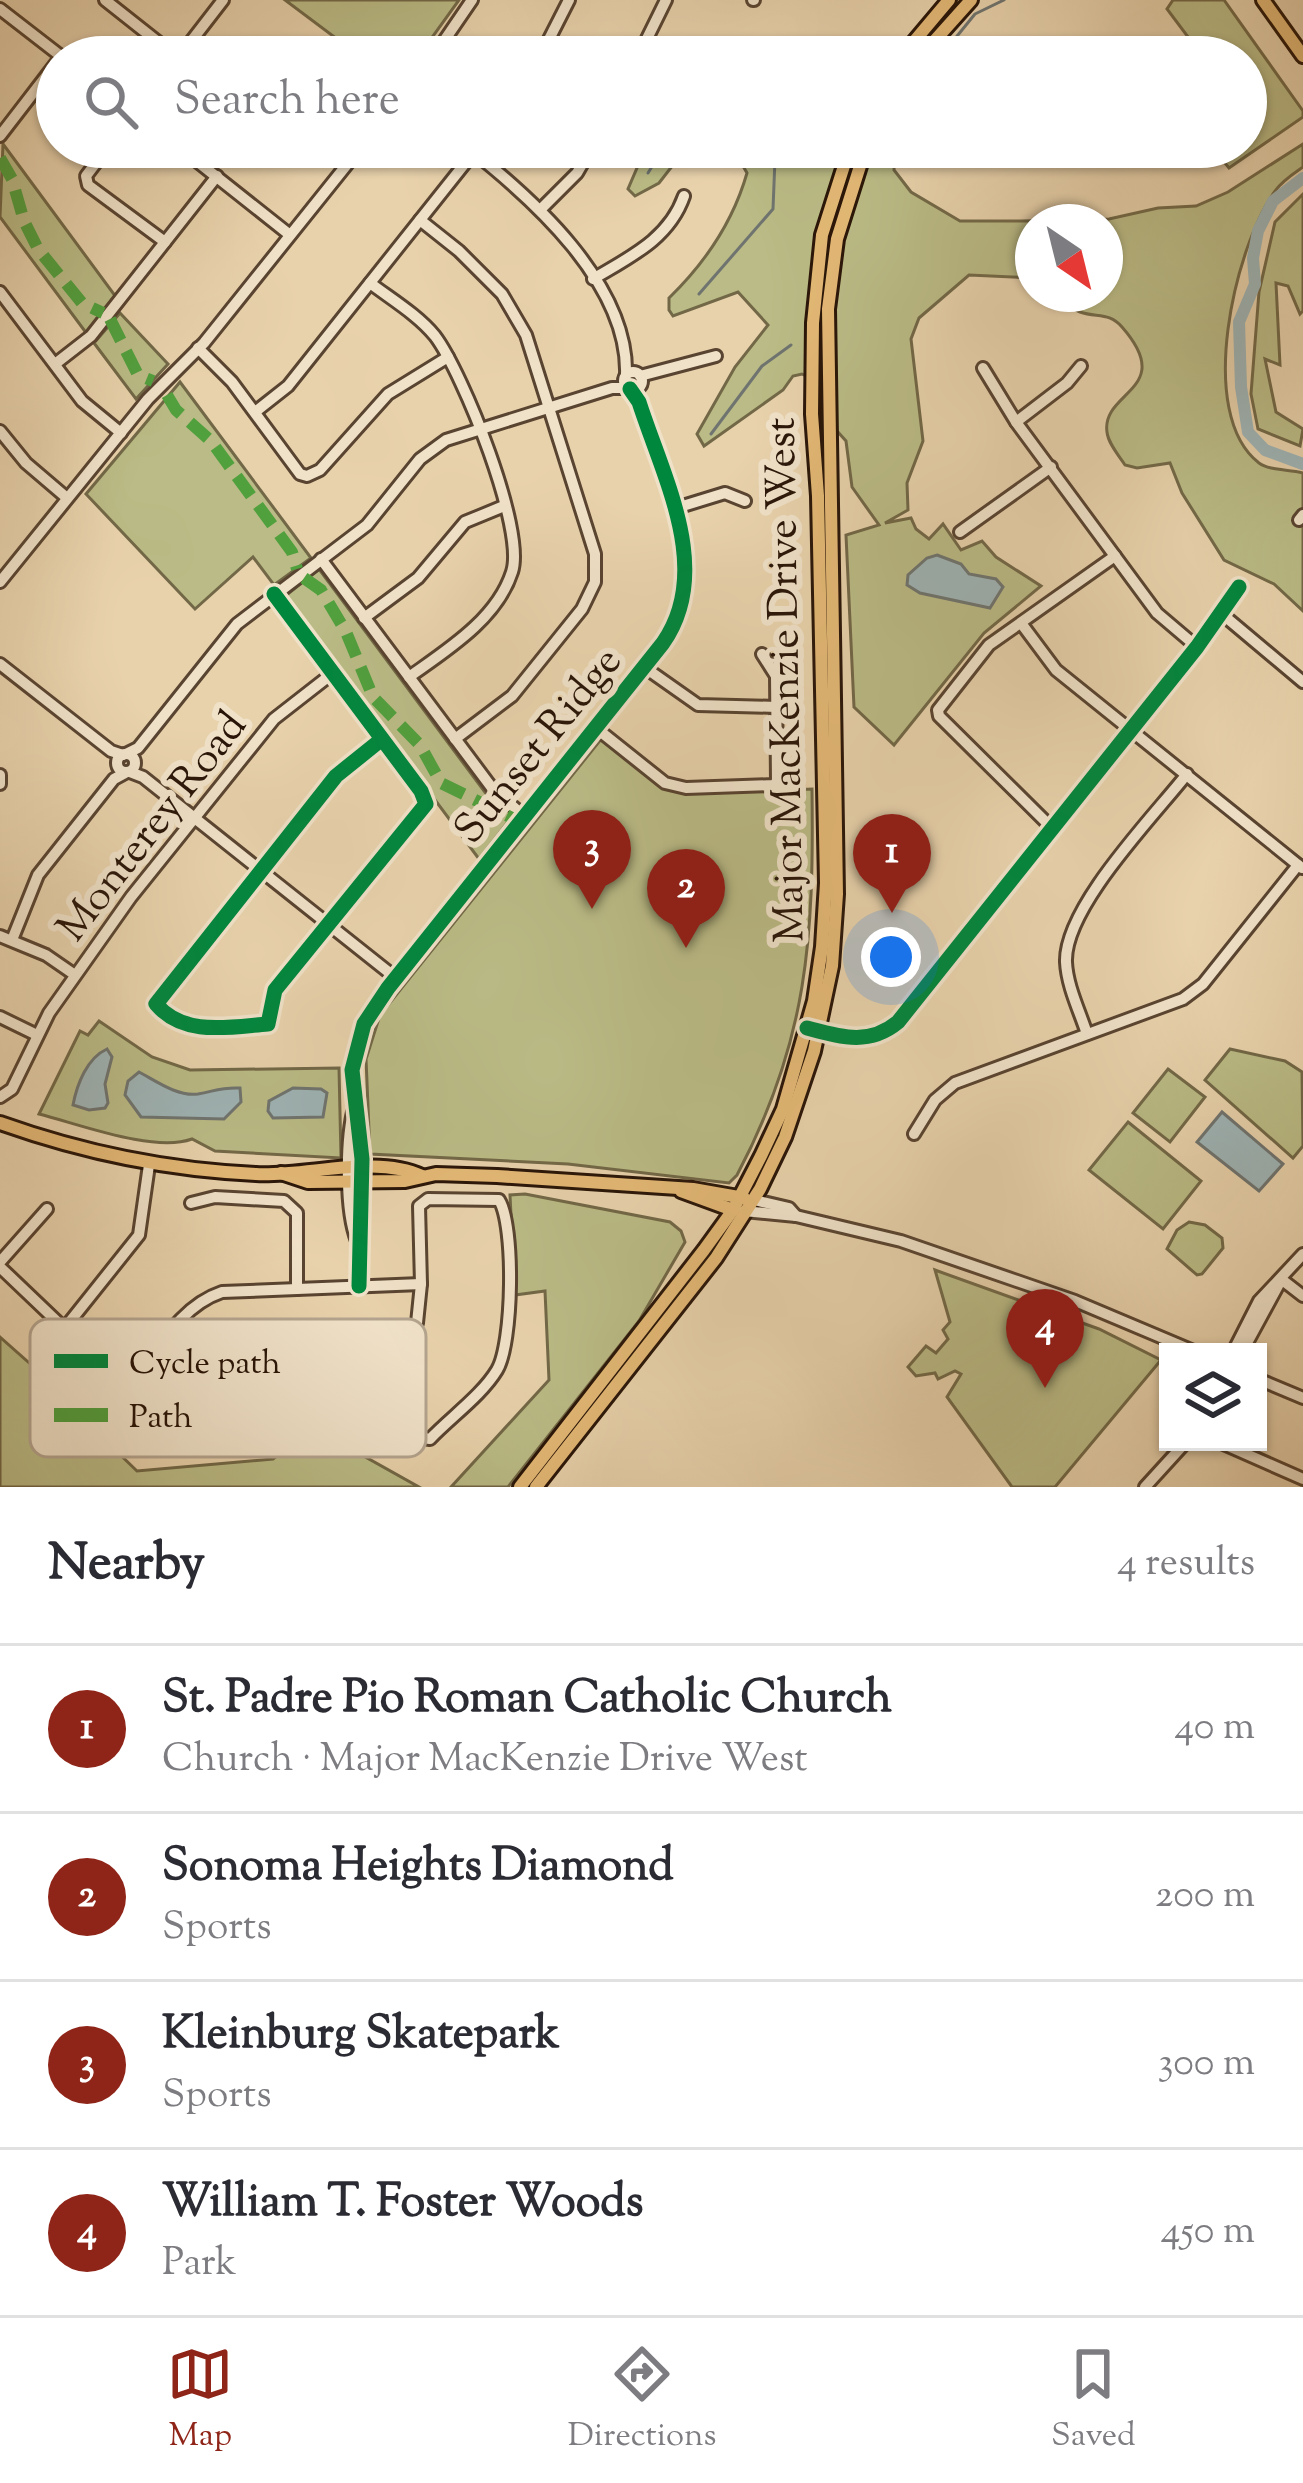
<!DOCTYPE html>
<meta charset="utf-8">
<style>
:root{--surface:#fff;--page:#f7f7f7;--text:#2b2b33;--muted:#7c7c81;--line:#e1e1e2;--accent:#8f2418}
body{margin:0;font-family:"Sorts Mill Goudy",serif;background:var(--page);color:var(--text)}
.controls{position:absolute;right:36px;bottom:36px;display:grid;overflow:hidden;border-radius:0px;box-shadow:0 3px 9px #0004}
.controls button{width:108px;height:108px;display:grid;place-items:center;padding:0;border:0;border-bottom:3px solid var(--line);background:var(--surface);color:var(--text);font:60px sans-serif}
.compass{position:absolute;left:1015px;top:204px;width:108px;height:108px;border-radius:50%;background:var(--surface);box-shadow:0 3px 9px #0004;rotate:145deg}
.you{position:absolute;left:891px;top:957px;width:42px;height:42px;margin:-30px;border:9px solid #fff;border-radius:50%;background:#1a73e8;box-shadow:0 0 0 18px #1a73e833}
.badge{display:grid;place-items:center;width:78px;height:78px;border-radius:50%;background:var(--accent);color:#fff;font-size:39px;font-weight:700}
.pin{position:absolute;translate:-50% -99px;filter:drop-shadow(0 3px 6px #0008)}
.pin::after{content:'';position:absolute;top:63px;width:42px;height:36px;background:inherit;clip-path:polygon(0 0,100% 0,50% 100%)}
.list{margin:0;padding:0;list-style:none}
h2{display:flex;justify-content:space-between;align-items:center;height:156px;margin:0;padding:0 48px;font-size:51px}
h2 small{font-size:39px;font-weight:400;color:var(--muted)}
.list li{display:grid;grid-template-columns:78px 1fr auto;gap:36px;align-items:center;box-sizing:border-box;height:168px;padding:0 48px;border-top:3px solid var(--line)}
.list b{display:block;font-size:45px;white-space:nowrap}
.list p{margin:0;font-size:39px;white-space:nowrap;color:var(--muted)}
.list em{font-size:39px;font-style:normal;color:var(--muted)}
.icon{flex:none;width:66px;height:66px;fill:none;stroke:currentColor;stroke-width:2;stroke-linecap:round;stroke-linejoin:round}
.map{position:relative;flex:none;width:1303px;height:1487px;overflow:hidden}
.search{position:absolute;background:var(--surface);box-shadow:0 3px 9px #0004;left:36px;right:36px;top:36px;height:132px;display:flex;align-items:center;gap:30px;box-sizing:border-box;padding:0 42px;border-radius:66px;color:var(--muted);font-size:45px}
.sheet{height:828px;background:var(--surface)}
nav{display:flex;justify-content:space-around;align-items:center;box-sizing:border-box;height:168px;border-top:3px solid var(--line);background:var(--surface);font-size:33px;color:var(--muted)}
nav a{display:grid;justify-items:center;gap:6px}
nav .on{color:var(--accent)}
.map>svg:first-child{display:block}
</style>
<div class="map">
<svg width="1303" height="1487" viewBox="0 0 1303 1487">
<rect width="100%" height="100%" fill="#e8d2ac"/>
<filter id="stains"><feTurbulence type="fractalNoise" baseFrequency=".00167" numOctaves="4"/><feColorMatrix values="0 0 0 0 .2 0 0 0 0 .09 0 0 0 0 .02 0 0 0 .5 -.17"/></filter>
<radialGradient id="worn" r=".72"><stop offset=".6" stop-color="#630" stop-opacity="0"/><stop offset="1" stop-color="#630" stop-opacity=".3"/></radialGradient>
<g fill="#babb86" stroke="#726847" stroke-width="3">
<polygon points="285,0 459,0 418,57 361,57"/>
<polygon points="1173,0 1224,0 1303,111 1303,117 1229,168 1212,147 1246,147 1246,57 1203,57 1167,9"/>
<polygon points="3,144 116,297 87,334 0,217"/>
<path d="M1303,144V167C1293,174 1282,181 1275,191C1235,246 1195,414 1259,463C1270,471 1289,469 1303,473V611L1274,584L1224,560L1182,493L1170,463L1137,468L1125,465C1119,456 1108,443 1107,432C1101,391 1177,390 1122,327C1109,312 1097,318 1080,312C1071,309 1065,300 1058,294H1105V222H1033V278L969,275L919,318L911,339L923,441L907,483L908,510L885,523L911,518L916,529L929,539L943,524L961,550L982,541L996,557L1041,586L984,633L894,745L854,707L846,535L879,525L852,487L846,441L819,411C821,394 818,381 802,374L793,376L783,390L704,446L697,434L735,367L768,325L738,292L673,316L669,310V298C705,263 733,222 747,173L732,147H895L894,170L911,192L960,221H1021L1109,219L1158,208L1196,206L1228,192Z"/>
<polygon points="646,147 687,147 659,183 635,196 628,189"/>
<polygon points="1303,194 1303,311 1300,314 1288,286 1276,283 1280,365 1265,359 1276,412 1303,429 1300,446 1258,429 1251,394 1259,292 1275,222"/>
<polygon points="120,313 168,364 136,399 94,343"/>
<polygon points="180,382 311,558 274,585 253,557 195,609 86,494"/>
<polygon points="319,569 487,795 514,814 479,859 284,597"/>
<path d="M602,738L653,778L733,792L812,789C814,937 808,1041 737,1175L729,1183L568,1164L370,1154L366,1059L380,1015Z"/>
<path d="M99,1021L152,1057L190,1070L339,1068L341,1158L215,1151L192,1139C154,1153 79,1124 39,1114L80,1031L88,1035Z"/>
<polygon points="1230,1049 1285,1061 1302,1072 1303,1146 1293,1158 1205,1080"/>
<polygon points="1168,1069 1205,1097 1170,1142 1133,1113"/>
<polygon points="1128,1122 1201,1181 1163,1229 1089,1170"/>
<polygon points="525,1194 670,1222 681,1231 685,1242 639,1321 508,1487 451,1487 549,1380 545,1291 515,1295 510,1195"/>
<polygon points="1189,1222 1205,1225 1222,1238 1223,1248 1202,1274 1197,1275 1167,1249 1177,1230"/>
<polygon points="935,1270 1099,1329 1161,1360 1055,1487 1012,1487 947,1397 961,1374 955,1371 938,1379 935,1373 916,1376 908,1367 926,1346 936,1353 948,1339 943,1330 950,1322"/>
<polygon points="0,1337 71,1400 78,1407 76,1412 137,1471 273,1459 328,1414 340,1423 362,1455 419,1487 0,1487"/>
</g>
<g fill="#9eb4b6" stroke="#6f7470" stroke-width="3">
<polygon points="937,555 961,564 969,574 996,579 1003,587 990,608 920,593 907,585 908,575 927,558"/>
<path d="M107,1049L112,1057L105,1084L108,1103L105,1108L89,1110L73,1105C77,1084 87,1058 107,1049Z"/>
<path d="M139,1072C156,1081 178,1097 198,1094C215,1091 221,1087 240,1088L241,1102L224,1119L141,1117L125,1095L128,1081Z"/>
<polygon points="293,1088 321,1089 327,1093 323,1117 273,1118 268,1111 269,1101"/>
<polygon points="1222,1112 1283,1164 1259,1191 1197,1142"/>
</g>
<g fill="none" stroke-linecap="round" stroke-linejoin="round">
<g stroke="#6f7470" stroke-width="3">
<polyline points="940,57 975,14 1004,0"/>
<polyline points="648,173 664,147"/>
<polyline points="699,294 773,209 775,159 780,147"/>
<polyline points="711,434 762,366 791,345"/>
</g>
<polyline stroke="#9eb4b6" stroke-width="12" points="1303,178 1273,201 1258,231 1253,258 1255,284 1239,322 1241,387 1248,432 1265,450 1303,464"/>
<defs>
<g id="minor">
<polyline points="105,0 177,57"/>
<polyline points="753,0 754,0"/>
<polyline points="0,9 62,57"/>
<polyline points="179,57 223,0"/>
<polyline points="433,57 472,0"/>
<polyline points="540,57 569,0"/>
<polyline points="638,57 666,0"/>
<polyline points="0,136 57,62"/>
<polyline points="108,147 86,176 88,185 165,242"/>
<polyline points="179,147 290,235"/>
<path d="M467,147C532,198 629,284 626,375"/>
<polyline points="540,210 577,173 592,147"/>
<polyline points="420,220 459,251 502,294 526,335 595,554 595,582 582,609 512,696 455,739"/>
<path d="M593,279C630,257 669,239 684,196"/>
<path d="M370,283C391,299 418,315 435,336C463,373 526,530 512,572C497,619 447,650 409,677"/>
<polyline points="0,292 82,401 121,433"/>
<polyline points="198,348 232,382 300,474 307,476 320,470 388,394 448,357"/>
<polyline points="55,364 91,336 217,176"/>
<polyline points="983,368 1016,422 1157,613 1197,647"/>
<circle cx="633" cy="381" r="9"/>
<polyline points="640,376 716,356"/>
<polyline points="255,412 288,386 478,147"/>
<polyline points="1016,422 1067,383 1081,366"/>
<polyline points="0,431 26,463 67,498"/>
<polyline points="673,509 725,493 745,501"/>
<polyline points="1299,520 1303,515"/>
<polyline points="960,532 1051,467"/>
<polyline points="321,559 492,788 525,817"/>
<polyline points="0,582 148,399 204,343 361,147"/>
<path d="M274,594L421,791L426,804L275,990L268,1024C229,1027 184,1037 156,1004L336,776L382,739"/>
<polyline points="1222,614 1303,682"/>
<polyline points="364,618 418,578 465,522 504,506"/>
<polyline points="1021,623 1056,670 1302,868"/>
<polyline points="0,664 111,751 123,755"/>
<polyline points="644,667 698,705 777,707"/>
<polyline points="596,728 665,783 686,788 774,785 777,781 776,676 762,654"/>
<circle cx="126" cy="763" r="9"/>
<polyline points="126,754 138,748 237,624 367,525 420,459 446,440 612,388 627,388"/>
<polyline points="130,772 143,777 396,978"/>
<polyline points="0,775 0,784"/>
<polyline points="1051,827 939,716 938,710 989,645 1115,556"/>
<polyline points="0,936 46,955 75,975"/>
<polyline points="12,940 38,875 114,779 125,773"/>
<polyline points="0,1017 37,1035"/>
<path d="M812,1029C844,1038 871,1044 898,1022L1197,647L1239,587"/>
<path d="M1087,1034C1080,1012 1067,986 1066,962C1064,908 1153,817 1187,774"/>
<polyline points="0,1097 12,1089 49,1013 131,897 274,719 333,673"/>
<path d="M353,1112C346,1144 345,1211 357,1241"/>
<polyline points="914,1134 935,1100 955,1083 1183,999 1203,984 1298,865"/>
<path d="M428,1199L499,1200C515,1225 513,1344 497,1370C482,1395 451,1417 430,1439L423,1438L369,1386L373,1376L417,1323L421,1284L419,1206Z"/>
<polyline points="754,1200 789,1208 796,1216"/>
<polyline points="191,1203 215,1197 284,1201 297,1213 297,1289"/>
<polyline points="744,1211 796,1216 901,1241 1075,1301 1196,1352"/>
<polyline points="0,1262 47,1209"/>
<path d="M0,1267L154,1414C189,1426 248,1423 270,1391"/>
<polyline points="1281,1279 1303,1296"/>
<path d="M359,1286L362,1159L352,1070L364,1024L388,988L663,643C714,570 663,477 639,402L630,389"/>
<polyline points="64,1329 139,1235 149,1165"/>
<polyline points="1233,1352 1259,1301 1303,1254"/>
<polyline points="1242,1352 1280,1282"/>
<polyline points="1258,1379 1303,1398"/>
<path d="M126,1390C156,1355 177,1307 222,1292L421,1284"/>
<polyline points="1219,1442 1303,1479"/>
<polyline points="1145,1487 1186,1442"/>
</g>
<g id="major">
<polyline points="1263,0 1303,56"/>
<polyline points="901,57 949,0"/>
<polyline points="920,57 971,0"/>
<path d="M0,1123C84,1153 167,1170 256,1174C306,1177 376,1154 422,1176"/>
<polyline points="281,1173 308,1182 405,1181 436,1174 497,1176 693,1189 744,1198"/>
<polyline points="681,1191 733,1210"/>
<polyline points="520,1487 704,1250 733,1210 761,1156 783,1109 814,1001 822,947 826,883 818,496 812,414 813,323 822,235 850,147"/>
<polyline points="536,1487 716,1258 760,1189 785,1137 814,1051 832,966 837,894 828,309 837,239 866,147"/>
</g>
</defs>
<use href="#minor" stroke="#594431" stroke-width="16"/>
<use href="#major" stroke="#291508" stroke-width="18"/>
<use href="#minor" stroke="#f0e2c9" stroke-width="10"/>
<use href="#major" stroke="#e4b976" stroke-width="12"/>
<g stroke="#51a03e" stroke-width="12" stroke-dasharray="24 12" stroke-linecap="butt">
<polyline points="0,158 12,179 24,221 38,249 82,303 103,313"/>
<polyline points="110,319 138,375 153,381"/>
<polyline points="167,395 176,410 211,441 292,552 297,569"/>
<polyline points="304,578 321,590 346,632 373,697 420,745 441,783 512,818"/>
</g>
<defs>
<g id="cycleway">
<path d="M274,594L421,791L426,804L275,990L268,1024C229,1027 184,1037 156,1004L336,776L382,739"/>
<path d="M807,1028C841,1037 869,1046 898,1022L1197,647L1239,587"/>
<path d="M359,1286L362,1159L352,1070L364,1024L388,988L663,643C714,570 663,477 639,402L630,389"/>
</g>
</defs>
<use href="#cycleway" stroke="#f0e2c9" stroke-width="22"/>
<use href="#cycleway" stroke="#00873e" stroke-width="15"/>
</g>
<g text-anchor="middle" stroke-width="12" stroke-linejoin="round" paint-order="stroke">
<g font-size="42" fill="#291508" stroke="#f0e2c9">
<text transform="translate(783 680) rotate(-91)" y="15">Major MacKenzie Drive West</text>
<text transform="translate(536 744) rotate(-51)" y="15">Sunset Ridge</text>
<text transform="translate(150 825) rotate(-52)" y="15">Monterey Road</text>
</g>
</g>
<rect x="30" y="1319" width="396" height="138" rx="18" fill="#f0e2c9" stroke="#b4a48f" stroke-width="3"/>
<rect x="54" y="1354" width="54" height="14" fill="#00873e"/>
<rect x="54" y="1408" width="54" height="14" fill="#51a03e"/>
<g font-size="33" fill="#291508">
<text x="129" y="1373">Cycle path</text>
<text x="129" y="1427">Path</text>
</g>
<rect width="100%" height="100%" filter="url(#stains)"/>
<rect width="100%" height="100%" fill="url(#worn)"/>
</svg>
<div class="controls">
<button><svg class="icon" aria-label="layers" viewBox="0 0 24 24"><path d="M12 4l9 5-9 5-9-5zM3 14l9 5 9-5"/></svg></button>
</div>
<svg class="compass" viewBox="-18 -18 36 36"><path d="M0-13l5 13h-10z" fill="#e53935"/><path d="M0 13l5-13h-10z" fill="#7c7c81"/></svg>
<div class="you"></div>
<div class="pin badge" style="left:892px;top:913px">1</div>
<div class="pin badge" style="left:686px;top:948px">2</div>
<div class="pin badge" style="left:592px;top:909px">3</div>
<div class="pin badge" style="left:1045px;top:1388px">4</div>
<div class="search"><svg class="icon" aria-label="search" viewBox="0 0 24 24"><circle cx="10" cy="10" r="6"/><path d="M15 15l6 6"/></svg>Search here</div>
</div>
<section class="sheet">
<h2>Nearby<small>4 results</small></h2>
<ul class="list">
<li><span class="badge">1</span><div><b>St. Padre Pio Roman Catholic Church</b><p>Church · Major MacKenzie Drive West</p></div><em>40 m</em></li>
<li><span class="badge">2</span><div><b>Sonoma Heights Diamond</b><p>Sports</p></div><em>200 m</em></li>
<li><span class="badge">3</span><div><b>Kleinburg Skatepark</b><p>Sports</p></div><em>300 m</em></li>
<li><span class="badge">4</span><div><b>William T. Foster Woods</b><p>Park</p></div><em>450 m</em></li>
</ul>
</section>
<nav>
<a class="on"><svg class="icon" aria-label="map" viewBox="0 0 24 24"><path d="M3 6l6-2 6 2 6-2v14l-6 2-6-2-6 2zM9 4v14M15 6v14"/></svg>Map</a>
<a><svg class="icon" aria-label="directions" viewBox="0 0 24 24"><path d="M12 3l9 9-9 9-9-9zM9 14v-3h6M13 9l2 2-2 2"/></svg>Directions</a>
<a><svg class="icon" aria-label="saved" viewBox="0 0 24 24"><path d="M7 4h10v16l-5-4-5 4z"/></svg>Saved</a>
</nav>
